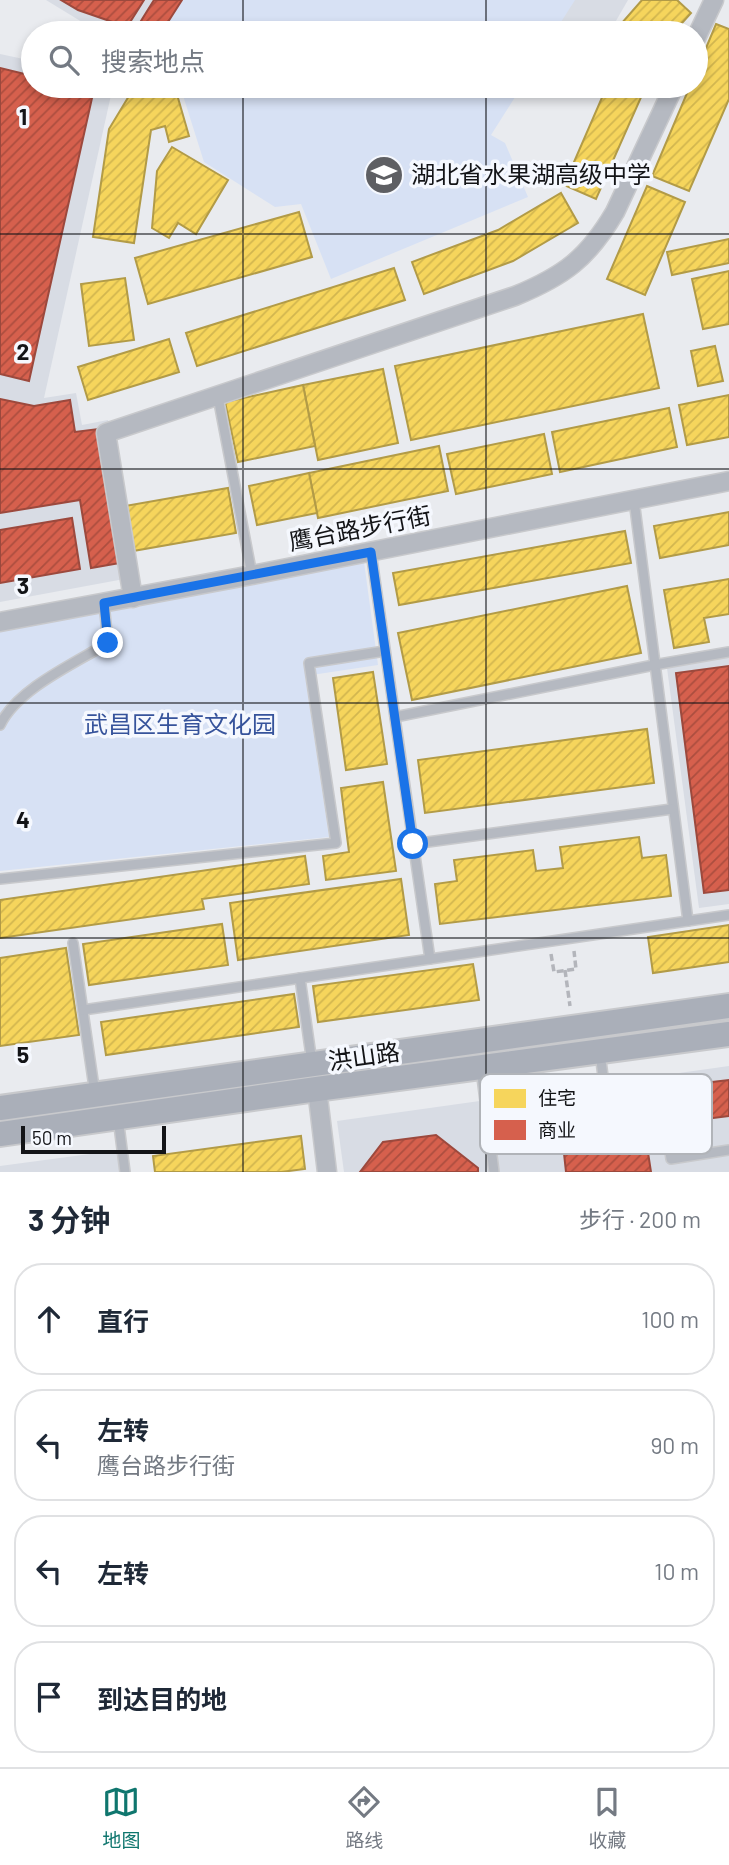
<!DOCTYPE html>
<html lang="zh">
<meta charset="utf-8">
<style>
:root{--surface:#fff;--page:#f2f2f3;--text:#1f2937;--muted:#747a83;--line:#e0e1e3;--accent:#0f766e}
body{margin:0;font-family:Barlow,"Noto Sans SC",sans-serif;background:var(--page);color:var(--text)}
.scale{position:absolute;left:21px;bottom:18px;width:145px;box-sizing:border-box;padding-left:7px;border:4px solid #131417;border-top:0;font-size:19px;line-height:24px;white-space:nowrap;color:#131417;-webkit-text-stroke:5px #f5f8fe;paint-order:stroke}
.stop{position:absolute;width:21px;height:21px;margin:-16px;border:5px solid #1a73e8;border-radius:50%;background:#fff}
.stop.end{background:#1a73e8;border-color:#fff;box-shadow:0 2px 7px #0008}
.list{margin:0;padding:0;list-style:none}
h2{display:flex;justify-content:space-between;align-items:center;height:91px;margin:0;padding:0 28px;font-size:30px}
h2 small{font-size:23px;font-weight:400;color:var(--muted)}
.list li{display:grid;grid-template-columns:46px 1fr auto;gap:21px;align-items:center;box-sizing:border-box;height:112px;margin:0 14px 14px;padding:0 14px;border:2px solid var(--line);border-radius:28px}
.list b{display:block;font-size:26px;white-space:nowrap}
.list p{margin:0;font-size:23px;white-space:nowrap;color:var(--muted)}
.list em{font-size:23px;font-style:normal;color:var(--muted)}
.icon{flex:none;width:38px;height:38px;fill:none;stroke:currentColor;stroke-width:2;stroke-linecap:round;stroke-linejoin:round}
.map{position:relative;flex:none;width:729px;height:1172px;overflow:hidden}
.search{position:absolute;background:var(--surface);box-shadow:0 4px 10px #0003;left:21px;right:21px;top:21px;height:77px;display:flex;align-items:center;gap:18px;box-sizing:border-box;padding:0 24px;border-radius:38px;color:var(--muted);font-size:26px}
.sheet{height:595px;background:var(--surface)}
nav{display:flex;justify-content:space-around;align-items:center;box-sizing:border-box;height:98px;border-top:2px solid var(--line);background:var(--surface);font-size:19px;color:var(--muted)}
nav a{display:grid;justify-items:center;gap:4px}
nav .on{color:var(--accent)}
.map>svg:first-child{display:block}
</style>
<div class="map">
<svg width="729" height="1172" viewBox="0 0 729 1172">
<defs>
<pattern id="homes-hatch" width="6" height="6" patternUnits="userSpaceOnUse" patternTransform="scale(1.75)"><rect width="6" height="6" fill="#f6d55c"/><path d="M-1 1l2-2M0 6l6-6M5 7l2-2" fill="none" stroke="#d2b64f"/></pattern>
<pattern id="shops-hatch" width="6" height="6" patternUnits="userSpaceOnUse" patternTransform="scale(1.75)"><rect width="6" height="6" fill="#d6604d"/><path d="M-1 1l2-2M0 6l6-6M5 7l2-2" fill="none" stroke="#ac4e3f"/></pattern>
</defs>
<rect width="100%" height="100%" fill="#e9ebef"/>
<g fill="#d8dce4">
<polygon points="46,0 628,0 609,33 100,33"/>
<polygon points="0,54 33,61 33,86 113,86 44,398 76,393 82,425 108,420 135,577 0,602"/>
<polygon points="729,657 729,904 699,908 667,668"/>
<polygon points="729,1066 729,1172 344,1172 337,1121"/>
<polygon points="127,1149 130,1172 0,1172 0,1166"/>
</g>
<g fill="#d7e1f4">
<polygon points="154,0 575,0 554,33 161,33 141,21"/>
<polygon points="180,86 522,86 491,135 505,143 528,197 331,279 301,204 275,207 204,162"/>
<polygon points="364,562 378,665 305,676 329,837 0,871 0,629"/>
</g>
<g fill="url(#homes-hatch)" stroke="#b29b47" stroke-width="2">
<polygon points="642,0 677,0 691,13 673,33 615,33 614,32"/>
<polygon points="716,24 729,29 729,99 689,191 652,176 690,86 696,86 696,72"/>
<polygon points="135,86 171,86 176,91 189,136 169,142 165,126 151,130 134,243 93,237 109,129"/>
<polygon points="607,86 646,86 596,199 564,185"/>
<polygon points="172,147 228,180 196,234 178,223 169,238 152,228 157,171"/>
<polygon points="647,186 685,202 645,295 607,279"/>
<polygon points="561,193 578,223 513,261 424,294 412,262 498,230"/>
<polygon points="299,212 312,257 148,304 135,258"/>
<polygon points="729,239 729,263 672,275 667,252"/>
<polygon points="394,268 405,300 197,366 186,333"/>
<polygon points="729,271 729,324 703,329 692,279"/>
<polygon points="125,278 134,340 89,346 81,284"/>
<polygon points="643,314 659,388 411,440 395,366"/>
<polygon points="169,339 179,372 88,400 78,367"/>
<polygon points="715,346 723,381 698,386 691,351"/>
<polygon points="383,369 398,443 318,460 303,385"/>
<polygon points="303,385 315,446 238,462 225,402"/>
<polygon points="729,395 729,437 687,445 679,405"/>
<polygon points="669,408 677,447 560,472 552,432"/>
<polygon points="544,434 552,474 456,494 447,454"/>
<polygon points="439,446 448,491 318,518 309,473"/>
<polygon points="309,473 317,513 257,525 249,486"/>
<polygon points="228,488 236,533 133,551 125,506"/>
<polygon points="729,512 729,545 660,558 654,526"/>
<polygon points="625,531 631,563 399,605 393,573"/>
<polygon points="729,579 729,614 704,618 709,642 674,648 664,590"/>
<polygon points="627,586 641,653 412,700 398,633"/>
<polygon points="373,672 387,764 346,770 333,678"/>
<polygon points="647,729 654,783 425,813 418,760"/>
<polygon points="383,782 396,871 326,880 323,856 349,852 341,788"/>
<polygon points="639,837 642,858 666,855 671,896 440,924 435,884 457,881 454,860 533,850 536,871 563,868 560,847"/>
<polygon points="305,856 309,884 202,899 204,909 0,938 0,900"/>
<polygon points="401,879 409,935 238,960 230,903"/>
<polygon points="222,924 228,965 89,985 83,944"/>
<polygon points="729,925 729,962 653,973 648,937"/>
<polygon points="66,948 79,1035 0,1046 0,958"/>
<polygon points="473,964 479,1000 318,1022 313,986"/>
<polygon points="294,994 299,1027 106,1055 101,1022"/>
<polygon points="301,1136 305,1169 281,1172 155,1172 153,1156"/>
</g>
<g fill="url(#shops-hatch)" stroke="#9c493d" stroke-width="2">
<polygon points="61,0 144,0 127,27 78,10"/>
<polygon points="154,0 182,0 161,33 141,21"/>
<polygon points="0,68 33,76 33,86 79,86 94,89 29,381 0,374"/>
<polygon points="0,399 34,406 70,400 75,432 98,429 120,563 91,568 80,500 0,513"/>
<polygon points="72,518 80,569 0,583 0,530"/>
<polygon points="729,666 729,890 704,893 676,673"/>
<polygon points="729,1080 729,1116 674,1123 670,1087"/>
<polygon points="645,1133 651,1172 566,1172 563,1144"/>
<polygon points="436,1135 478,1168 478,1172 360,1172 383,1142"/>
</g>
<g fill="none" stroke-linecap="round" stroke-linejoin="round">
<defs>
<g id="lane">
<polyline points="218,397 252,575"/>
<polyline points="634,500 688,921"/>
<polyline points="371,552 430,959"/>
<polyline points="395,717 654,665 729,652"/>
<path d="M0,725C17,689 75,663 108,643L104,603"/>
<polyline points="413,844 672,809"/>
<polyline points="0,879 336,843 309,663 385,651"/>
<polyline points="73,943 95,1094"/>
<polyline points="300,978 312,1063"/>
<polyline points="83,1010 729,915"/>
<polyline points="600,1053 608,1115"/>
<polyline points="481,1069 494,1172"/>
<polyline points="118,1118 125,1172"/>
<polyline points="489,1131 664,1108 671,1159 729,1150"/>
</g>
<g id="street">
<polyline points="696,38 714,0"/>
<path d="M133,598L106,433L515,296C564,276 588,258 615,212L674,86"/>
<polyline points="0,622 252,575 729,481"/>
<polyline points="317,1089 327,1172"/>
</g>
<g id="secondary">
<polyline points="0,1108 729,1006"/>
<polyline points="0,1134 317,1089 729,1034"/>
</g>
</defs>
<use href="#lane" stroke="#c8c9cc" stroke-width="12"/>
<use href="#street" stroke="#c8c9cc" stroke-width="21"/>
<use href="#secondary" stroke="#c8c9cc" stroke-width="28"/>
<g stroke="#b3b5bb" stroke-width="3.5" stroke-dasharray="7 3.5" stroke-linecap="butt">
<polyline points="551,954 554,972 576,969 574,951"/>
<polyline points="565,970 570,1006"/>
</g>
<use href="#lane" stroke="#b5b9c1" stroke-width="9"/>
<use href="#street" stroke="#b5b9c1" stroke-width="18"/>
<use href="#secondary" stroke="#aaafb9" stroke-width="24"/>
</g>
<g fill="none" stroke-linecap="round" stroke-linejoin="round">
<polyline stroke="#1a73e8" stroke-width="9" points="108,643 104,603 371,552 413,844"/>
</g>
<path fill="none" stroke="#131417" stroke-width="2" stroke-opacity="0.55" d="M243,0V33M486,0V33M243,86V1172M486,86V1172M0,234H729M0,469H729M0,703H729M0,938H729"/>
<defs>
<symbol id="school-disc" viewBox="-11 -11 22 22"><circle r="9.5" fill="#5e5f63" stroke="#f5f8fe"/><path d="M0-5L7-2L0 1L-7-2ZM-4 1L0 2.5L4 1V4Q0 6-4 4Z" fill="#fff"/></symbol>
</defs>
<g fill-rule="evenodd">
<use href="#school-disc" x="362" y="153" width="44" height="44"/>
</g>
<g text-anchor="middle" stroke-width="7" stroke-linejoin="round" paint-order="stroke">
<g font-size="24" fill="#131417" stroke="#f5f8fe" text-anchor="start">
<text x="411" y="183">湖北省水果湖高级中学</text>
</g>
<g font-size="24" fill="#131417" stroke="#f5f8fe">
<text transform="translate(360 529) rotate(-11)" y="8">鹰台路步行街</text>
<text transform="translate(364 1057) rotate(-8)" y="8">洪山路</text>
</g>
<g font-size="24" fill="#36539b" stroke="#f5f8fe">
<text x="180" y="733">武昌区生育文化园</text>
</g>
</g>
<rect x="480" y="1074" width="232" height="80" rx="10" fill="#f5f8fe" stroke="#b1b4b9" stroke-width="2"/>
<rect x="494" y="1089" width="32" height="19" fill="#f6d55c"/>
<rect x="494" y="1120" width="32" height="20" fill="#d6604d"/>
<g font-size="19" fill="#131417">
<text x="538" y="1105">住宅</text>
<text x="538" y="1137">商业</text>
</g>
<g font-size="23" text-anchor="middle" font-weight="bold" fill="#131417" stroke="#f5f8fe" stroke-width="7" stroke-linejoin="round" paint-order="stroke">
<text x="23" y="125">1</text>
<text x="23" y="360">2</text>
<text x="23" y="594">3</text>
<text x="23" y="828">4</text>
<text x="23" y="1063">5</text>
</g>
</svg>
<div class="scale">50 m</div>
<div class="stop" style="left:413px;top:844px"></div>
<div class="stop end" style="left:108px;top:643px"></div>
<div class="search"><svg class="icon" aria-label="search" viewBox="0 0 24 24"><circle cx="10" cy="10" r="6"/><path d="M15 15l6 6"/></svg>搜索地点</div>
</div>
<section class="sheet">
<h2>3 分钟<small>步行 · 200 m</small></h2>
<ul class="list">
<li><svg class="icon" aria-label="ahead" viewBox="0 0 24 24"><path d="M12 20V5M6 11l6-6 6 6"/></svg><div><b>直行</b></div><em>100 m</em></li>
<li><svg class="icon" aria-label="left" viewBox="0 0 24 24"><path d="M17 20v-9H6M10 6l-5 5 5 5"/></svg><div><b>左转</b><p>鹰台路步行街</p></div><em>90 m</em></li>
<li><svg class="icon" aria-label="left" viewBox="0 0 24 24"><path d="M17 20v-9H6M10 6l-5 5 5 5"/></svg><div><b>左转</b></div><em>10 m</em></li>
<li><svg class="icon" aria-label="arrive" viewBox="0 0 24 24"><path d="M6 21V4h12l-3 4 3 4H6"/></svg><div><b>到达目的地</b></div></li>
</ul>
</section>
<nav>
<a class="on"><svg class="icon" aria-label="map" viewBox="0 0 24 24"><path d="M3 6l6-2 6 2 6-2v14l-6 2-6-2-6 2zM9 4v14M15 6v14"/></svg>地图</a>
<a><svg class="icon" aria-label="directions" viewBox="0 0 24 24"><path d="M12 3l9 9-9 9-9-9zM9 14v-3h6M13 9l2 2-2 2"/></svg>路线</a>
<a><svg class="icon" aria-label="saved" viewBox="0 0 24 24"><path d="M7 4h10v16l-5-4-5 4z"/></svg>收藏</a>
</nav>
